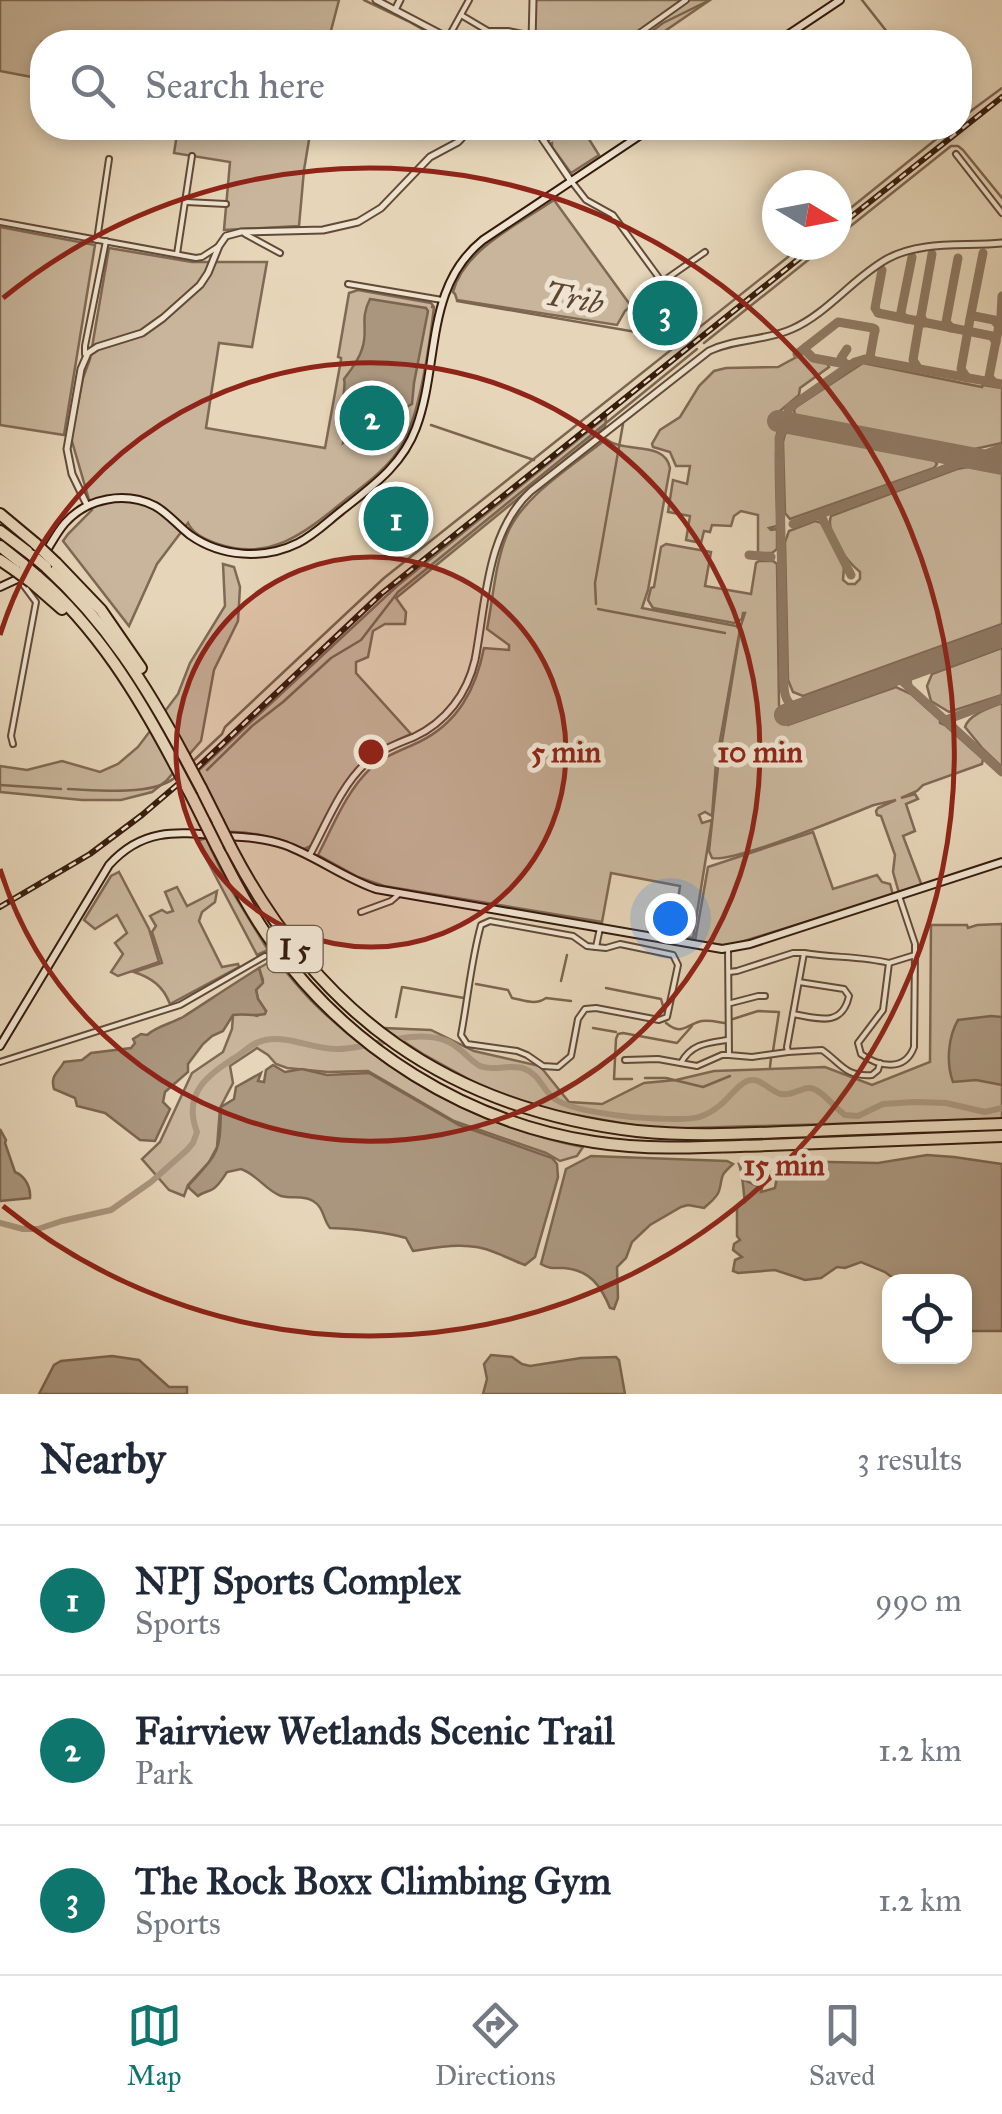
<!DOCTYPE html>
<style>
:root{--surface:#fff;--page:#f2f2f3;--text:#1f2937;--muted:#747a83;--line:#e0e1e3;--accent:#0f766e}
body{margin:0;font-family:"IM FELL Great Primer",serif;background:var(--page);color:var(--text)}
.controls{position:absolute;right:30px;bottom:30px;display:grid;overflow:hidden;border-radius:20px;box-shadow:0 5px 15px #0003}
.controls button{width:90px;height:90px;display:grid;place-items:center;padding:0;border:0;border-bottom:2px solid var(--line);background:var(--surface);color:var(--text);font:50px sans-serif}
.compass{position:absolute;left:762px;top:170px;width:90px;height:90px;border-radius:50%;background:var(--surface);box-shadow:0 5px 15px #0003;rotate:100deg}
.you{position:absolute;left:670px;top:918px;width:35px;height:35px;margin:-25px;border:8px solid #fff;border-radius:50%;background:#1a73e8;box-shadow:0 0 0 15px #1a73e833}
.badge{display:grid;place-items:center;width:65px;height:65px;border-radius:50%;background:var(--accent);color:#fff;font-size:32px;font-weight:700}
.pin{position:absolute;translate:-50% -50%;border:5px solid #fff;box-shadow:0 2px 10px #0006}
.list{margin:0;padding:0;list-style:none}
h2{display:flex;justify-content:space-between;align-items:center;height:130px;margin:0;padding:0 40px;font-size:42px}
h2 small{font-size:32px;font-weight:400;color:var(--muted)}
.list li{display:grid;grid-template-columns:65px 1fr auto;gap:30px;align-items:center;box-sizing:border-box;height:150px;padding:0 40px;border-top:2px solid var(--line)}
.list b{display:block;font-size:38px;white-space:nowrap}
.list p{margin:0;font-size:32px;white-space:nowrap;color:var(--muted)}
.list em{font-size:32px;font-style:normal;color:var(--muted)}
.icon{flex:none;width:55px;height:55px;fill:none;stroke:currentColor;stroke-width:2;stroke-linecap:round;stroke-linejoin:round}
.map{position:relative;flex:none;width:1002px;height:1394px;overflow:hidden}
.search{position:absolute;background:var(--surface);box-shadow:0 5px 15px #0003;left:30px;right:30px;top:30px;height:110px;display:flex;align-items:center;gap:25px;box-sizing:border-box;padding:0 35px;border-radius:40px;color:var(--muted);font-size:38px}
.sheet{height:580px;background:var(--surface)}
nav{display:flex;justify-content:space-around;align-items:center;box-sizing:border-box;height:140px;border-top:2px solid var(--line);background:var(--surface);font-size:28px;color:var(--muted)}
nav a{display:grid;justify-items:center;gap:5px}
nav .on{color:var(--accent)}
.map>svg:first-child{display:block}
</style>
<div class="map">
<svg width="1002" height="1394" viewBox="0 0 1002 1394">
<rect width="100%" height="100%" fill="#e6d5b8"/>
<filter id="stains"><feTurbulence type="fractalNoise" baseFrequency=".002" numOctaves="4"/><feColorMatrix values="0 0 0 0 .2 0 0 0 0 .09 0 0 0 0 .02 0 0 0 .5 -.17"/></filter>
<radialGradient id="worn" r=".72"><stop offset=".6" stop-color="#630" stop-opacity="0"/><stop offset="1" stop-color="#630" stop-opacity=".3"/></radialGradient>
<g fill="#c8b59b" stroke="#7f6854" stroke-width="2.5">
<polygon points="0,0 339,0 328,42 42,42 42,79 0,71"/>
<polygon points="533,0 710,0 649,42 580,42 554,37 532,37"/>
<polygon points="178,128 311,128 304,170 299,226 224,230 230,162 174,153"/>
<polygon points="549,128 582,128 599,155 571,173 552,147 552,143 547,145 540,134"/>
<path d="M554,200L631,306L625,311L617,325L457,300L455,294L453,292C464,249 519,224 554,200Z"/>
<polygon points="0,227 95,245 64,435 0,425"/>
<path d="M109,248L192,262H267L252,347L219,343L206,428L325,448L341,360V358L338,357L349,293L358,290L431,303L434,307C430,342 420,413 403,443C390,466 370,481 349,497C309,529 273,563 218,544C206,540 192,533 188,523L157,564L129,626L63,541L68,534L92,510L71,438L83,378L90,359Z"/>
<path d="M804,353L812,360L827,363L829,367L800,388L799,395L780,411C773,451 777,486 777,526L769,528L771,530L777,529V549L772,553H758V515L741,511L734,516L731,526L712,525L710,532L704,531L701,543L686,540L690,516L668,512L673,480L687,484L690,466H676L670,452L653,447L652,444L660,430L680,417L699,386L714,371L726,368L778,367Z"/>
<polygon points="863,363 982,387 983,385 1002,388 1002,443 970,450 795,415 794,410 796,407"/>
<path d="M606,417L605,427L592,438L396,598L406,612L405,624H385L373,631L368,657L356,662V673L411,734C350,759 340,792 311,846L304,849C279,840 256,831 229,832L198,771L397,586Z"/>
<polygon points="788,432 933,458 937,464 934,468 790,519 785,513 783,442 785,434"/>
<path d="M606,439C624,454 665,440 670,468L648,590L642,608L736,626L740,629L716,763L712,816L705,812L699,815L702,823L712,820L693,938L673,935L680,886L611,873L602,922L384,886L358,877L318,855C333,826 347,790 371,768C386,755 402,750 419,742C458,723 476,689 484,648L509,650V645L487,629C493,599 495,565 506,537C521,496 573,466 606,439Z"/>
<path d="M973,466L1002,471V624L803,696L793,692L788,680L785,542L789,531L815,521L822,523L844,567L843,580L848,584H855L860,579V572C847,561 825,534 831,516L957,469Z"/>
<path d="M666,544L711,552L705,586L751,594L756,563L759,561H773L777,564L779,705L788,725L896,687L911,694L940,720V723L945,725L983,759L982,764L923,785L917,791L901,798L915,794L918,799L906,804L915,831L903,836L922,886L899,893L893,872L895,855L881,816L877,815L876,811L878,808L896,800L874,805C846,816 734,863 712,858L709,851L718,767L741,625L745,613H743L742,619L734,623L653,608L648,600L651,588L654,587L661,547Z"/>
<polygon points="223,564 234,567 240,587 238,621 214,670 201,741 166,781 152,792 121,800 82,800 0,792 0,766 27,770 62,761 100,772 118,764 138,747 178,694 190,663 225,606"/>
<polygon points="1002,648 1002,695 949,712 931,701 927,686 932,674"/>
<path d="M1002,703V767L983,749L965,727C969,714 990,708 1002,703Z"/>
<polygon points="813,832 833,889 877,875 882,882 890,884 893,895 728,946 695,941 708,867"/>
<polygon points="206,838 227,883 268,950 257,955 197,841"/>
<polygon points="119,872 149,929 159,962 118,976 111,972 123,954 115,943 127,933 117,915 95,929 84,920 111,876"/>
<path d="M177,887L187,906L217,891L215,902L202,912L199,921L222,967L238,964L239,967L170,1004C163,986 152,978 134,972L162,963L152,932L156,926L150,916L162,910L167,913L173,911L165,892Z"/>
<polygon points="1002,924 1002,1119 655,1129 553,1111 490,1091 423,1054 383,1028 431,1030 474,1051 540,1066 569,1102 602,1104 644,1083 676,1080 714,1071 825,1067 872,1085 930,1062 931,925 967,925 968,928 977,925"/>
<path d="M275,959C290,976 304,995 321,1010C398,1082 480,1126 583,1147L577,1156L560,1161L546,1153L454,1121L368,1071L328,1072L287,1068L276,1064L268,1055L257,1048L230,1066L233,1083L220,1108L217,1147L209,1162L188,1185L184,1196L169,1190L142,1159L160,1142L192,1073L223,1052L232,1029L233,1015L246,1012L257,1016L266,1011L258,999L256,989L263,980L259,968Z"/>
</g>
<g fill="#aa967e" stroke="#7c6550" stroke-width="2.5">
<path d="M370,299L426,308L428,311L414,383L412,404L393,414L379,418L343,443C344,432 350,429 353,420C356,414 355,408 358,401L349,403C339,394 347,388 344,379C351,370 359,360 362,349C369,330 359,320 370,299Z"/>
<path d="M259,968L263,983L256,990L258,999L266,1011L265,1014C254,1017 245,1013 233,1015L223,1031L212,1036L203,1044L188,1064V1072L165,1092L163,1102L170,1109L155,1141L140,1140L105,1113L77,1106L75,1098L54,1089C50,1075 58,1073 64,1062L82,1060L91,1053L131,1048L135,1043L133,1039L141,1034L147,1035C157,1026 170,1024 183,1017C208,1001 233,984 259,968Z"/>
<path d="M991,1016L1002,1017V1085L976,1080L953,1082C946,1063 948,1037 958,1020Z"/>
<path d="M273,1065L285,1072L302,1069L327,1075L369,1073L459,1125L552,1158L557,1164L558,1177L535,1257L525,1265C514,1261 505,1256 494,1252C468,1241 440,1247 413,1251L406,1238C381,1231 356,1229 330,1228C323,1220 324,1207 313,1201C304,1195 292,1199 281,1196C265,1190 258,1175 241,1169L227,1172C223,1178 219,1185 213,1189C208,1192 203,1192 198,1196L189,1188V1185C220,1151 220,1152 221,1107L234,1099L236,1087L261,1073L258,1081L264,1082L266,1070Z"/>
<path d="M0,1129L6,1140L5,1143L15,1172C25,1176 31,1187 30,1198L0,1201Z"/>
<path d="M927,1155L954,1157L1002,1164V1331H965L964,1282L897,1281L885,1272L861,1262L845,1268L837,1267L821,1278L805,1280L775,1270L738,1273L733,1271L735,1260L742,1257L733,1250L734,1244L740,1240L737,1236V1209L738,1206L745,1202C743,1190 743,1174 739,1164L751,1165L745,1172L744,1180L762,1188L761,1192L775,1188L778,1170L783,1161L878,1163Z"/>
<path d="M591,1156L727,1161L733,1164C718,1178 724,1174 719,1191C717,1198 709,1203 704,1208L688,1205L681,1207L650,1225L632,1242L626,1258L617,1267L618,1298L614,1309L610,1308C601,1286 590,1270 564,1268C554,1268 549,1269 541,1264L566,1169Z"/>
<polygon points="491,1355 512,1357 522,1364 530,1366 581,1358 616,1357 619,1360 625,1394 483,1394 487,1379 484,1364"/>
<polygon points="112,1356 139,1360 169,1387 187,1387 187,1394 39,1394 54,1365 61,1361"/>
</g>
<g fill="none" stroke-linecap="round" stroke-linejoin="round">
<g stroke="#7c6550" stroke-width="2.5">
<polyline points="364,0 408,21 445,42"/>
<polyline points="862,0 895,42"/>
<polyline points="637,42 663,23 710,0"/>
<polyline points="960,119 1002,88"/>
<polyline points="527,128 535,139"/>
<polyline points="564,133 571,128"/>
<polyline points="837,219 950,128"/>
<polyline points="837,237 951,146 958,146 963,150 1002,198"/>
<polyline points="457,301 682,340"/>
<polyline points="432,307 433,306"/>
<polyline points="704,343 827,245"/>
<polyline points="431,425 534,460"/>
<polyline points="596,604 595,583 623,424"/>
<polyline points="598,609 725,633"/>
<polyline points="191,763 222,734 225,727 384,578 803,245"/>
<polyline points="207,770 252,726 283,702 331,658 361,640 398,592 697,349"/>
<polyline points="0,785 61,789"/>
<path d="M68,789C98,790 156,797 178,775"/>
<polyline points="561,981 567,955"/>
<path d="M476,984L508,990L512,998C524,1000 535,1006 546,998L571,1001"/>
<polyline points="606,988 661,999 665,1013"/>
<polyline points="396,1017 402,987 464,998"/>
<polyline points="733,1019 758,1011 779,1012 773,1051"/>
<path d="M666,1023C681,1035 684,1027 698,1022C706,1019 717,1022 725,1023"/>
<polyline points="593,1028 616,1032"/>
<polyline points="770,1067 771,1058"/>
<polyline points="645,1078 666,1078 703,1087 730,1076"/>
<polyline points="632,1079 614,1079 616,1039 618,1034 623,1033 677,1043 692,1026"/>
</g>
<path stroke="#aa967e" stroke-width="6" d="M0,1223L23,1229H38L62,1221L111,1210L151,1182L187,1150L193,1143L197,1132C182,1093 208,1074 239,1055C247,1049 254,1042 265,1040C290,1035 313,1050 339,1049C372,1048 411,1029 444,1040C459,1044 467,1059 480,1066C495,1072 511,1063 525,1069C538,1074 542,1087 551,1096C564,1109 612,1115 631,1117C645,1118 687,1121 699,1117C706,1115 713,1111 719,1106C728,1100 736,1086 747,1081C760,1076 769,1091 781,1094C795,1097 804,1083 816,1090C827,1096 835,1108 845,1115L858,1116L883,1104L915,1102L946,1103L985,1112L1002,1108"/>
<g stroke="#8e7862" stroke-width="9">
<polyline points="882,270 875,308 878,313 992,336 996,342"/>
<polyline points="906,319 902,316 901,312 912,257"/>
<polyline points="970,319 983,253"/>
<polyline points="924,323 921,316 932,254"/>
<polyline points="951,328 946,322 958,258"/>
<polyline points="806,347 806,351 813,358 851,365"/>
<polyline points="797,354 838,322 873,328 875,331"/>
<polyline points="873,360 870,357 875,329"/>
<polyline points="846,365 841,358 847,349"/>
<polyline points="918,368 913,360 920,318"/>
<polyline points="967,378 961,369 970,319 974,316 994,320 999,326"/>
<polyline points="994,383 989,377 1001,315 1002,296"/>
<polyline points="820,514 851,575"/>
<polyline points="793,524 1002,448"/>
<polyline points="749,555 771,557"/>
<polyline points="890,677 901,680 1002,772"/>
<polyline points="908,686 907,676 913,668"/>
<path d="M802,709C789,707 785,700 784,687L779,438L782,431L793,424L787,416L789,408L855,362L865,359L1002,384"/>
<polyline points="946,720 1002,699"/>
</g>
<g stroke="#8e7862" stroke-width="22">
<polyline points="778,421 1002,464"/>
<polyline points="785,715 1002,636"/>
</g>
<defs>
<g id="minor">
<polyline points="461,15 488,31 508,31 532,36"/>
<polyline points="448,38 469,0"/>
<polyline points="627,42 686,0"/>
<polyline points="544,140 560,128"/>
<polyline points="956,154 1002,213"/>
<polyline points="572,182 586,200 613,215 662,282 705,252"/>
<polyline points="186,202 226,204"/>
<polyline points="0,222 196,258 202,257 219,246"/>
<polyline points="245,234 280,253"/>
<polyline points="97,240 109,159"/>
<polyline points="177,254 192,156"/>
<polyline points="348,284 442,300"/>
<polyline points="85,354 85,346 106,241"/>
<polyline points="13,744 11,736 36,602 19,579"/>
<path d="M899,896L915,944V951L914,1047C905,1072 879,1067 861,1054L858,1043L883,1010L889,963L915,955"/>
<polyline points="361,912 391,901 399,894"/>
<path d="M490,921L573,936L587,946L596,947L606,948L620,944L673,955L678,965L667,1017L659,1020L596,1008L585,1009L578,1019L571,1056L558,1067L543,1066L527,1055L517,1051L467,1044L461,1035C468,998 471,961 481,925Z"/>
<polyline points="596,947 600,928"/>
<polyline points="728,949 729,1055 752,1057 788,1052"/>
<polyline points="729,972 737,971 793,953 804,953"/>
<polyline points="731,1003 758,996 765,996"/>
<path d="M793,1014C817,1018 842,1028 849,996L844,989L799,982"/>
<polyline points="625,1060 658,1059 697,1066 722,1055 729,1055"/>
<polyline points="0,1062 180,1005 265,956"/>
<path d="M681,1063C691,1044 707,1043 727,1040"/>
<path d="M880,1063L878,1070L872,1075C845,1077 842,1064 822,1050L788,1052L787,1047L804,953C833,958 861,956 889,963"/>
</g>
<g id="tertiary">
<polyline points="376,0 456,42"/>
<polyline points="395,10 400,0"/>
<polyline points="532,42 533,0"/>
<polyline points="535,128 571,181"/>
<polyline points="87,505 72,474 67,449 81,369 88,353 97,347 142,333 163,318 200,285 208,273 219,246 226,236 241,232 323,230 358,222 381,208 430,157 458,142 471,128"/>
<path d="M309,856C326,825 340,787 366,763C380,750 396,744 414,737C446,722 467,694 475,660C486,603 486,532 531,491L709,351C736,338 766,341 792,329C828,313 853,278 887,259C922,240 964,247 1002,243"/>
</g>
<g id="secondary">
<polyline points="777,42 840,0"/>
<path d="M44,555C51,544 57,532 65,523C87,498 125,491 155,506C168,513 178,526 190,535C221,557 264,560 298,543C314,535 327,522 341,511C371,487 402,466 416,428C440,364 424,287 483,240L651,128"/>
<polyline points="0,587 26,575"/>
<path d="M0,1046L109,865C143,827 178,832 224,836C245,837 265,838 285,845C317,857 344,878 376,889L722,949L750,944L1002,862"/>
</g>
<g id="motorway">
<polyline points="0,514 36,544"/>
<polyline points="0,531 33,556"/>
<polyline points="0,546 24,565"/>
<polyline points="0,560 16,571"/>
<polyline points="56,563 101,610 141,668"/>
<path d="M46,567C106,622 146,685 184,756"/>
<path d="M37,576C97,628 138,695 175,765"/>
<polyline points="31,582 62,609"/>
<polyline points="201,788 218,822"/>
<polyline points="192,797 204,821"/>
<path d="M217,847C234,880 251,914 274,945C350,1049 465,1122 594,1142C651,1151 710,1147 768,1145C846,1142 924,1139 1002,1136"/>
<path d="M231,848C318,1015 448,1109 637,1131C695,1137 754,1133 812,1131C875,1128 939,1126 1002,1124"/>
</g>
</defs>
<use href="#minor" stroke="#624a37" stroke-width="8"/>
<use href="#tertiary" stroke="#624a37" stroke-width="9"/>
<use href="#secondary" stroke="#361b0c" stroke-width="10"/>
<use href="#motorway" stroke="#361b0c" stroke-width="14"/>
<use href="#minor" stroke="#efe4d1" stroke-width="4"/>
<use href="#tertiary" stroke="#efe4d1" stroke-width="5"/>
<use href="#secondary" stroke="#efe4d1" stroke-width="6"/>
<use href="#motorway" stroke="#e6d5b8" stroke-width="10"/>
<defs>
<g id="rail">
<polyline points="837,228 1002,97"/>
<polyline points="0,907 90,854 142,815 198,767 381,594 816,245"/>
</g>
</defs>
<use href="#rail" stroke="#361b0c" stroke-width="6"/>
<use href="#rail" stroke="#efe4d1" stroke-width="2.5" stroke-dasharray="8" stroke-linecap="butt"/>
<defs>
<g id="motorway-bridge">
<polyline points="36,544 56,563"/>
<polyline points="33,556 46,567"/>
<polyline points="24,565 37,576"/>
<polyline points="16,571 31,582"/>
<polyline points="184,756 201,788"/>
<polyline points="175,765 192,797"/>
<polyline points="204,821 217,847"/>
<polyline points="218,822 231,848"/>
</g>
</defs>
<use href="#motorway-bridge" stroke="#361b0c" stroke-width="14" stroke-linecap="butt"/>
<use href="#motorway-bridge" stroke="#e6d5b8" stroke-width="10"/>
</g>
<circle cx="371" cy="752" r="195" fill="#8f2418" fill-opacity=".12"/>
<g fill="none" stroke="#8f2418" stroke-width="5">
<circle cx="371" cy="752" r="195"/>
<path d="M0 635A389 389 0 1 1 0 869"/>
<path d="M3 298A584 584 0 1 1 3 1206"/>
</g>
<g text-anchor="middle" stroke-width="10" stroke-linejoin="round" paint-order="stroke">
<rect fill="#efe4d1" stroke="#6e5747" stroke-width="2.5" x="267.5" y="926" width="55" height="46" rx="8"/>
<g font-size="28" font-weight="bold" fill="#361b0c">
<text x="295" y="959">I 5</text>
</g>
<g font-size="32" font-style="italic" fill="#5f4634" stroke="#efe4d1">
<text transform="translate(574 298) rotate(10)" y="11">Trib</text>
</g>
</g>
<circle cx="371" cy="752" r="15" fill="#8f2418" stroke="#efe4d1" stroke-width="5"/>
<g font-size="30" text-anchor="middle" font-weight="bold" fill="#8f2418" stroke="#efe4d1" stroke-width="10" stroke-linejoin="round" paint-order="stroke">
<text x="566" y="762">5 min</text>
<text x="760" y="762">10 min</text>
<text x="784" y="1175">15 min</text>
</g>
<rect width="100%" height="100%" filter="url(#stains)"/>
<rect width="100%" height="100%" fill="url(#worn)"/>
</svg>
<div class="controls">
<button><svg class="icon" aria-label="locate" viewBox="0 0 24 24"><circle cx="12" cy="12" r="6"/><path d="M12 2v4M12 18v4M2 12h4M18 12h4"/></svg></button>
</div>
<svg class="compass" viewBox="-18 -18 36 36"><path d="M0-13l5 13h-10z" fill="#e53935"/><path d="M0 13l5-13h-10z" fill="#747a83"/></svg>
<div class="you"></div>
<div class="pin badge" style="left:396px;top:519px">1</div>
<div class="pin badge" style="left:372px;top:418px">2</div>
<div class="pin badge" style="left:665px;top:313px">3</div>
<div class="search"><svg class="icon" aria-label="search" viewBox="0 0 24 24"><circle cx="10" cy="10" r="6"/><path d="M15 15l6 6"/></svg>Search here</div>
</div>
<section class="sheet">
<h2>Nearby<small>3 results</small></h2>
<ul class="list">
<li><span class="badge">1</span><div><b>NPJ Sports Complex</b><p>Sports</p></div><em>990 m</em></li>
<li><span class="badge">2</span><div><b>Fairview Wetlands Scenic Trail</b><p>Park</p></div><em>1.2 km</em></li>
<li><span class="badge">3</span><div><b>The Rock Boxx Climbing Gym</b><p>Sports</p></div><em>1.2 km</em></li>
</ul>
</section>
<nav>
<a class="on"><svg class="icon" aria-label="map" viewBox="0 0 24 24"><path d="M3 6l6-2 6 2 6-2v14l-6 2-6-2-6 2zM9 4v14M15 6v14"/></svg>Map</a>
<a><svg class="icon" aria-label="directions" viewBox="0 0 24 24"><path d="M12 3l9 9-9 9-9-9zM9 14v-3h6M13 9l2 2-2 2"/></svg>Directions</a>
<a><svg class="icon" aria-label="saved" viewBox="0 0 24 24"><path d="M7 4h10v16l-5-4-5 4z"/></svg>Saved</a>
</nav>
